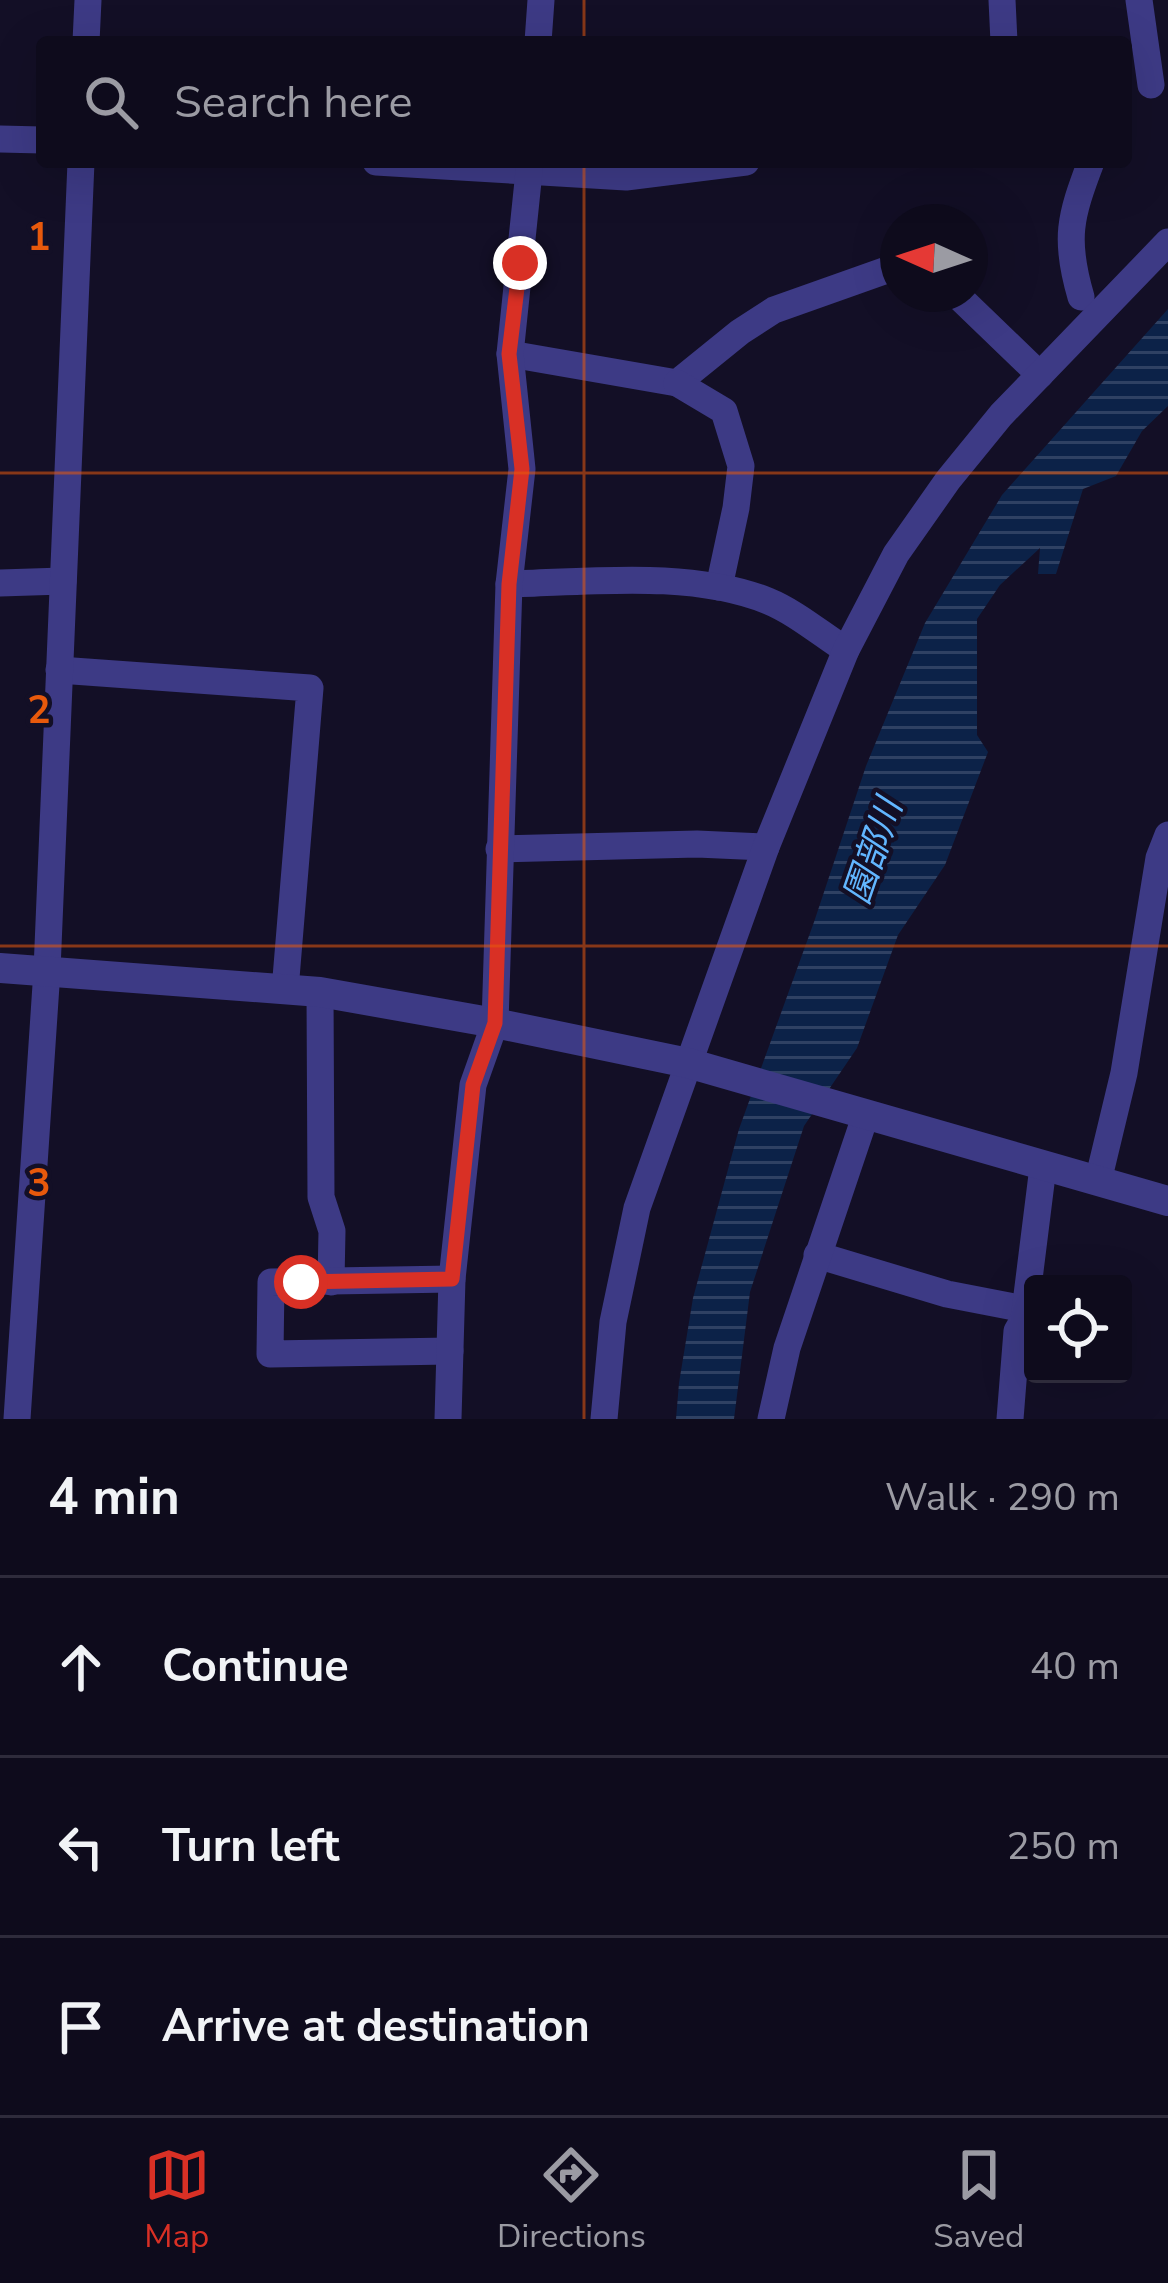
<!DOCTYPE html>
<meta charset="utf-8">
<style>
:root{--surface:#0e0b1c;--page:#1c1929;--text:#f1f3f6;--muted:#9b9ba3;--line:#2e2b3b;--accent:#d93025}
body{margin:0;font-family:"Nunito Sans","Noto Sans JP",sans-serif;background:var(--page);color:var(--text)}
.controls{position:absolute;right:36px;bottom:36px;display:grid;overflow:hidden;border-radius:12px;box-shadow:0 12px 48px #0002}
.controls button{width:108px;height:108px;display:grid;place-items:center;padding:0;border:0;border-bottom:3px solid var(--line);background:var(--surface);color:var(--text);font:60px sans-serif}
.compass{position:absolute;left:880px;top:204px;width:108px;height:108px;border-radius:50%;background:var(--surface);box-shadow:0 12px 48px #0002;rotate:273deg}
.stop{position:absolute;width:36px;height:36px;margin:-27px;border:9px solid #d93025;border-radius:50%;background:#fff}
.stop.end{background:#d93025;border-color:#fff;box-shadow:0 3px 12px #0008}
.list{margin:0;padding:0;list-style:none}
h2{display:flex;justify-content:space-between;align-items:center;height:156px;margin:0;padding:0 48px;font-size:51px}
h2 small{font-size:39px;font-weight:400;color:var(--muted)}
.list li{display:grid;grid-template-columns:78px 1fr auto;gap:36px;align-items:center;box-sizing:border-box;height:180px;padding:0 48px;border-top:3px solid var(--line)}
.list b{display:block;font-size:45px;white-space:nowrap}
.list em{font-size:39px;font-style:normal;color:var(--muted)}
.icon{flex:none;width:66px;height:66px;fill:none;stroke:currentColor;stroke-width:2;stroke-linecap:round;stroke-linejoin:round}
.map{position:relative;flex:none;width:1168px;height:1419px;overflow:hidden}
.search{position:absolute;background:var(--surface);box-shadow:0 12px 48px #0002;left:36px;right:36px;top:36px;height:132px;display:flex;align-items:center;gap:30px;box-sizing:border-box;padding:0 42px;border-radius:12px;color:var(--muted);font-size:45px}
.sheet{height:696px;background:var(--surface)}
nav{display:flex;justify-content:space-around;align-items:center;box-sizing:border-box;height:168px;border-top:3px solid var(--line);background:var(--surface);font-size:33px;color:var(--muted)}
nav a{display:grid;justify-items:center;gap:6px}
nav .on{color:var(--accent)}
.map>svg:first-child{display:block}
</style>
<div class="map">
<svg width="1168" height="1419" viewBox="0 0 1168 1419">
<defs>
<pattern id="water-rules" width="6" height="5" patternUnits="userSpaceOnUse" patternTransform="scale(3)"><rect width="6" height="5" fill="#0c2248"/><path d="M0 2.5h6" fill="none" stroke="#2f4163"/></pattern>
</defs>
<rect width="100%" height="100%" fill="#130f26"/>
<polygon fill="url(#water-rules)" points="1168,309 1168,406 1142,431 1116,476 1083,489 1056,574 1038,574 1040,548 1000,585 977,619 977,735 988,752 945,865 898,935 857,1048 804,1126 750,1292 734,1419 676,1419 679,1383 693,1298 739,1129 814,922 866,766 925,623 1002,495"/>
<g fill="none" stroke-linecap="round" stroke-linejoin="round">
<g stroke="#3d3a85" stroke-width="27">
<polyline points="1002,0 1004,42"/>
<polyline points="1139,0 1151,85"/>
<polyline points="86,42 88,0"/>
<polyline points="538,42 541,0"/>
<polyline points="0,139 42,140"/>
<polyline points="376,162 626,177 746,162"/>
<polyline points="956,294 1040,375"/>
<path d="M1081,297C1064,239 1070,217 1091,162"/>
<polyline points="510,354 677,383 740,332 774,310 898,266"/>
<polyline points="677,383 724,411 741,466 736,508 719,587"/>
<polyline points="0,583 63,581"/>
<path d="M509,584C590,582 691,570 768,601C795,612 821,634 846,650"/>
<polyline points="59,670 310,688 285,990"/>
<polyline points="499,849 697,844 766,847"/>
<polyline points="320,992 321,1197 332,1231 331,1282"/>
<polyline points="1098,1181 1124,1073 1159,858 1168,835"/>
<polyline points="817,1255 947,1294 1025,1309"/>
<polyline points="450,1351 270,1354 271,1282 452,1279"/>
<polyline points="17,1419 47,970 81,162"/>
<polyline points="448,1419 452,1279 473,1085 495,1023 509,584 522,469 510,354 530,162"/>
<polyline points="604,1419 613,1322 637,1208 766,847 846,650 896,554 948,480 1001,415 1168,242"/>
<polyline points="771,1419 787,1348 866,1114"/>
<polyline points="1010,1419 1017,1331 1024,1319 1043,1167"/>
</g>
<polyline stroke="#3d3a85" stroke-width="30" points="0,968 320,992 495,1023 688,1063 1168,1201"/>
</g>
<g fill="none" stroke-linecap="round" stroke-linejoin="round">
<polyline stroke="#d93025" stroke-width="15" points="301,1282 452,1279 473,1085 495,1023 509,584 522,469 509,354 520,263"/>
</g>
<path fill="none" stroke="#e8590c" stroke-width="3" stroke-opacity="0.55" d="M584,0V42M584,162V1419M0,473H1168M0,946H1168"/>
<g text-anchor="middle" stroke-width="9" stroke-linejoin="round" paint-order="stroke">
<g font-size="36" font-style="italic" fill="#62b6ff" stroke="#130f26">
<text transform="translate(872 851) rotate(-71)" y="13">園部川</text>
</g>
</g>
<g font-size="39" text-anchor="middle" font-weight="bold" fill="#e8590c" stroke="#130f26" stroke-width="9" stroke-linejoin="round" paint-order="stroke">
<text x="39" y="250">1</text>
<text x="39" y="723">2</text>
<text x="39" y="1196">3</text>
</g>
</svg>
<div class="controls">
<button><svg class="icon" aria-label="locate" viewBox="0 0 24 24"><circle cx="12" cy="12" r="6"/><path d="M12 2v4M12 18v4M2 12h4M18 12h4"/></svg></button>
</div>
<svg class="compass" viewBox="-18 -18 36 36"><path d="M0-13l5 13h-10z" fill="#e53935"/><path d="M0 13l5-13h-10z" fill="#9b9ba3"/></svg>
<div class="stop" style="left:301px;top:1282px"></div>
<div class="stop end" style="left:520px;top:263px"></div>
<div class="search"><svg class="icon" aria-label="search" viewBox="0 0 24 24"><circle cx="10" cy="10" r="6"/><path d="M15 15l6 6"/></svg>Search here</div>
</div>
<section class="sheet">
<h2>4 min<small>Walk · 290 m</small></h2>
<ul class="list">
<li><svg class="icon" aria-label="ahead" viewBox="0 0 24 24"><path d="M12 20V5M6 11l6-6 6 6"/></svg><div><b>Continue</b></div><em>40 m</em></li>
<li><svg class="icon" aria-label="left" viewBox="0 0 24 24"><path d="M17 20v-9H6M10 6l-5 5 5 5"/></svg><div><b>Turn left</b></div><em>250 m</em></li>
<li><svg class="icon" aria-label="arrive" viewBox="0 0 24 24"><path d="M6 21V4h12l-3 4 3 4H6"/></svg><div><b>Arrive at destination</b></div></li>
</ul>
</section>
<nav>
<a class="on"><svg class="icon" aria-label="map" viewBox="0 0 24 24"><path d="M3 6l6-2 6 2 6-2v14l-6 2-6-2-6 2zM9 4v14M15 6v14"/></svg>Map</a>
<a><svg class="icon" aria-label="directions" viewBox="0 0 24 24"><path d="M12 3l9 9-9 9-9-9zM9 14v-3h6M13 9l2 2-2 2"/></svg>Directions</a>
<a><svg class="icon" aria-label="saved" viewBox="0 0 24 24"><path d="M7 4h10v16l-5-4-5 4z"/></svg>Saved</a>
</nav>
